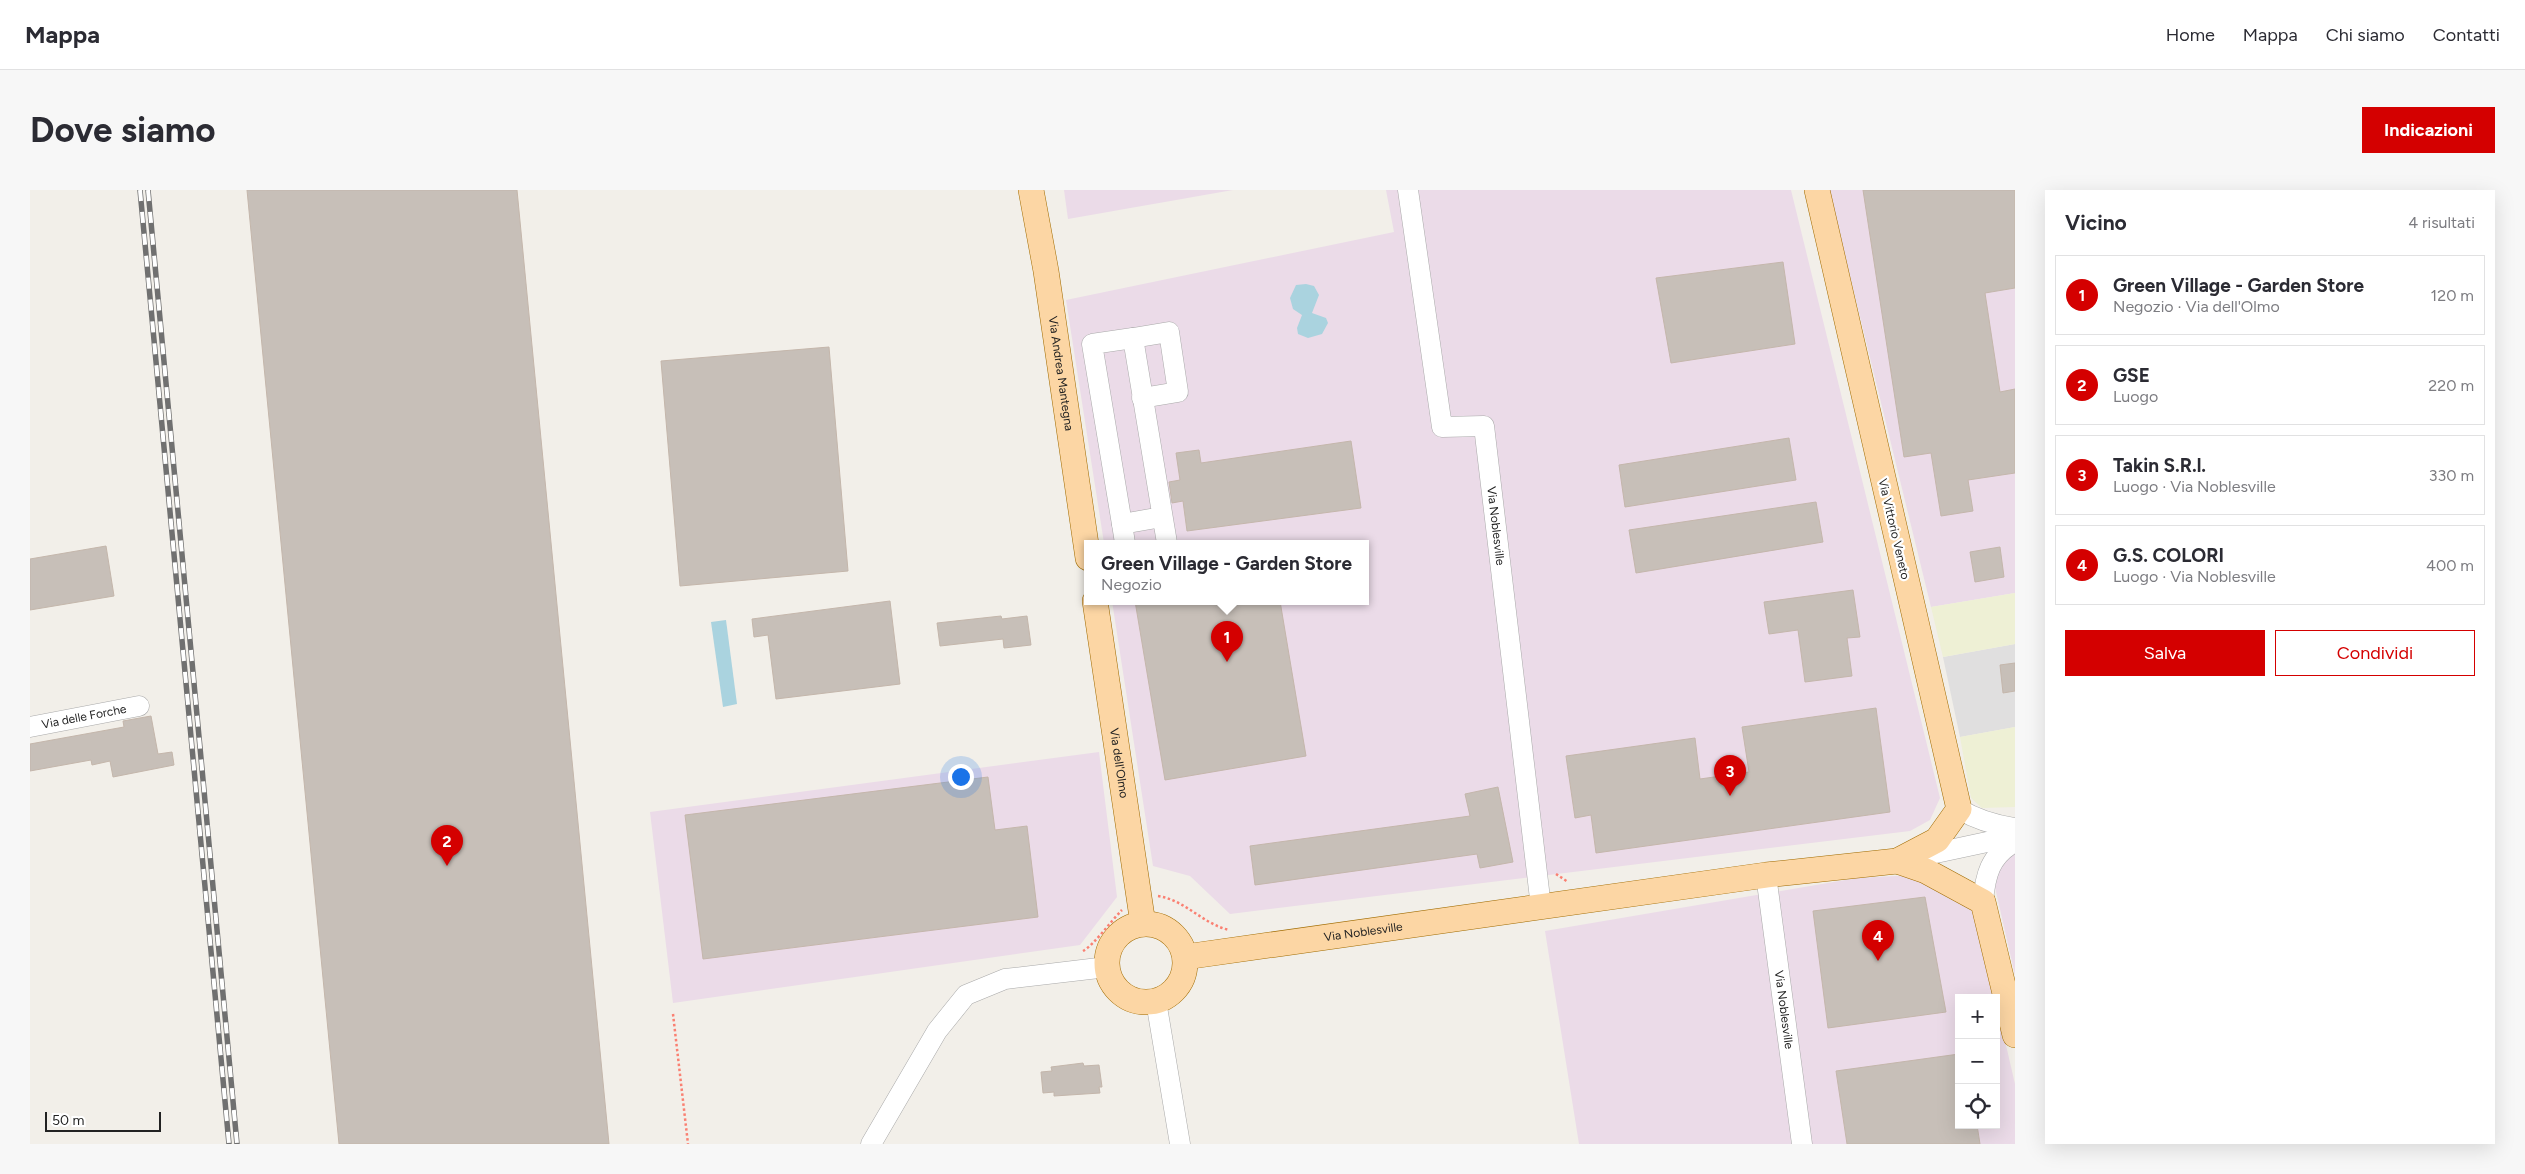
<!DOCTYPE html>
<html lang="it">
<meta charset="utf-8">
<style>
:root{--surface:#fff;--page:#f7f7f7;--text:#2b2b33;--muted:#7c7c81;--line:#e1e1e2;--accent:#d40000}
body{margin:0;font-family:Figtree,sans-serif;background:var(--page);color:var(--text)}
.controls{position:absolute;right:15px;bottom:15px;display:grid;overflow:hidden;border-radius:0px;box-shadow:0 5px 20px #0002}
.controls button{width:45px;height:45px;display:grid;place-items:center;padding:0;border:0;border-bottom:1px solid var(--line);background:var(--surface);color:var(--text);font:25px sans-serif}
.scale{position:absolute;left:15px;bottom:12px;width:116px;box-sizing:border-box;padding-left:5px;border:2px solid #222;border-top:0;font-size:14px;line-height:18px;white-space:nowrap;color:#222;-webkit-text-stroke:4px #fff;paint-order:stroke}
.you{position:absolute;left:930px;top:586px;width:18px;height:18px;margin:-12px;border:4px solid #fff;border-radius:50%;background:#1a73e8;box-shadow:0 0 0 8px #1a73e833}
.badge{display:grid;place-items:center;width:32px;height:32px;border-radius:50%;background:var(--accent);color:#fff;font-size:16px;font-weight:700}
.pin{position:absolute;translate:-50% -41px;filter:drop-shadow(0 1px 2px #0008)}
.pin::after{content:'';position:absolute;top:26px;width:18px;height:15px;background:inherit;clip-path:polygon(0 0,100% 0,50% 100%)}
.popup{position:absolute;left:1054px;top:350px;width:285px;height:65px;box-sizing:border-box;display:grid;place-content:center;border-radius:0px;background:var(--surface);filter:drop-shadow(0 1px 4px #0005);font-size:16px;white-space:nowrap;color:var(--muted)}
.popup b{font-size:19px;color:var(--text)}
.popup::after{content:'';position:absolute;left:50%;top:100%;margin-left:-10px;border:10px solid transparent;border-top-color:var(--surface)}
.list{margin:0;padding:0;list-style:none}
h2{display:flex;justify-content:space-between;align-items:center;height:65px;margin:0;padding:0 20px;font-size:21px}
h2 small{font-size:16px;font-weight:400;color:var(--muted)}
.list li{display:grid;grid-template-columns:32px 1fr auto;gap:15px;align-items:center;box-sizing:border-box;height:80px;margin:0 10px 10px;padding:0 10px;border:1px solid var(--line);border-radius:0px}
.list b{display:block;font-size:19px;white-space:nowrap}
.list p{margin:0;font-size:16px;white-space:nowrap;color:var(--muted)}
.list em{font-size:16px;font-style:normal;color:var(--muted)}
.actions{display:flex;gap:10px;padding:15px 20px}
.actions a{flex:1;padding:11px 0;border:1px solid var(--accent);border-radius:0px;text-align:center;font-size:18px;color:var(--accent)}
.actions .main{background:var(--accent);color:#fff}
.icon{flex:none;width:28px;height:28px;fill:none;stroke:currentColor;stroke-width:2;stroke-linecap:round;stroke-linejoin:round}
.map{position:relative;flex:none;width:1985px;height:954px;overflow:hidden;border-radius:0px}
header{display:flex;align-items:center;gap:30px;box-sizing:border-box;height:70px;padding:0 25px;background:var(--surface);border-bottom:1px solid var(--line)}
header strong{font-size:24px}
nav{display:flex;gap:28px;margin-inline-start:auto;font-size:18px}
.intro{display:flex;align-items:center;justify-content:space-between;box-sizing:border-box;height:120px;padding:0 30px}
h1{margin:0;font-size:35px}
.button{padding:12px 22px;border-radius:0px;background:var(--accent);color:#fff;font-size:18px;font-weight:700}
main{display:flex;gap:30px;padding:0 30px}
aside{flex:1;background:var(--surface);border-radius:0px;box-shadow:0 5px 20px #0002}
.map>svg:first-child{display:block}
</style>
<header>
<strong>Mappa</strong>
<nav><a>Home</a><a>Mappa</a><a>Chi siamo</a><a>Contatti</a></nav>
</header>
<div class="intro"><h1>Dove siamo</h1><a class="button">Indicazioni</a></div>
<main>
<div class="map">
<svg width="1985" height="954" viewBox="0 0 1985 954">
<rect width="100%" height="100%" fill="#f2efe9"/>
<polygon fill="#e0dfdf" points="1985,454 1985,537 1930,547 1913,467"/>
<g fill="#ebdbe8">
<polygon points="1034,0 1203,0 1038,29"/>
<polygon points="1356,0 1761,0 1910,608 1900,630 1880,641 1200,724 1160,686 1123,676 1082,411 1336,411 1336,353 1074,353 1036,110 1364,42"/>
<polygon points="1799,0 1985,0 1985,403 1901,417"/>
<polygon points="1069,562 1087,707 1050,755 643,813 620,622"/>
<polygon points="1985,663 1985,785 1964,693 1966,683 1975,669"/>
<polygon points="1885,685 1945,719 1965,808 1929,808 1929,935 1966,935 1966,812 1985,894 1985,954 1549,954 1515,741 1827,688"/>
</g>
<g fill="#eef0d5">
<polygon points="1985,403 1985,454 1913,467 1901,417"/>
<polygon points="1985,537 1985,617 1952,618 1941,608 1930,547"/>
</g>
<g fill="#aad3df">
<polygon points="1276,94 1284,96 1289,105 1282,123 1296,128 1298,133 1292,144 1278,148 1268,144 1267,138 1272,125 1263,119 1260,108 1266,95"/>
<polygon points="696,430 707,514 693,517 681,432"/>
</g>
<g fill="#c7bfb8" stroke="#c4b6ab">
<polygon points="217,0 487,0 579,954 309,954"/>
<polygon points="1833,0 1985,0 1985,98 1955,103 1970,202 1985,199 1985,283 1938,290 1943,321 1911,326 1901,263 1874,267"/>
<polygon points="1753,72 1765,154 1641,173 1626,88"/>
<polygon points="799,157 818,381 650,396 631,171"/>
<polygon points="1759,248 1766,290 1595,317 1589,275"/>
<polygon points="1321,251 1331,318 1157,341 1153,311 1142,313 1139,292 1150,290 1146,263 1169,260 1171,273"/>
<polygon points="1786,312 1793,352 1606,383 1599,340"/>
<polygon points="76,356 84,406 0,420 0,369"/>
<polygon points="1970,357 1974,387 1945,392 1940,362"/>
<polygon points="1823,400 1830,447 1817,448 1822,486 1775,492 1768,440 1739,444 1734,412"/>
<polygon points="860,411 870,494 746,509 738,445 724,447 722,429"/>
<polygon points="1105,411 1250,411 1276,566 1135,590"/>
<polygon points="971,426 972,429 997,426 1001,455 974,458 973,449 910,456 907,433"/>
<polygon points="1985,473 1985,501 1973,503 1970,475"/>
<polygon points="1846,518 1860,622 1566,663 1561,625 1545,628 1536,566 1665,548 1670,589 1719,582 1712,537"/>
<polygon points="121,526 128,564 142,562 144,575 83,587 80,571 62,575 61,570 0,581 0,554 94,537 93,531"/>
<polygon points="958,587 965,640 997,636 1008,727 673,769 655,625"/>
<polygon points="1468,597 1483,672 1450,678 1447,664 1225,695 1220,656 1440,626 1435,604"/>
<polygon points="1895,707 1916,822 1798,838 1783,721"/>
<polygon points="1929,864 1929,935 1947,935 1950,954 1817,954 1806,881"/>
<polygon points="1053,873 1054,876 1069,875 1072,897 1069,897 1070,903 1024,906 1024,902 1013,903 1011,882 1022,881 1021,877"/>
</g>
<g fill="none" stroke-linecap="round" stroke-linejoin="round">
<defs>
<g id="minor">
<path id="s1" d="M1378,0L1412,237L1454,236L1511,717"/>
<polyline points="1103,148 1139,142 1148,202 1112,208"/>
<path d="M1132,327L1092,334L1062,154L1103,148C1114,216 1126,285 1137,353"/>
<polyline points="1092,334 1095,353"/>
<path id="s2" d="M0,537L109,516"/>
<path d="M1929,619C1947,630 1964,635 1985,638"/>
<polyline points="1887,667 1985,646"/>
<path id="s3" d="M1736,685L1772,954"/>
<path d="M1953,712C1955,686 1960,665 1985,652"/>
<polyline points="1126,811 1150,954"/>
<polyline points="841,954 907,841 936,805 975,789 1077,777"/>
</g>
<g id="major">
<path id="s4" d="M1001,0L1016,81L1058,368"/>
<path id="s5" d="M1065,411L1113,734"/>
<polyline points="1867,671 1896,681 1953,712 1985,845"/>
<circle cx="1116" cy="773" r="39"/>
<path id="s6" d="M1155,767L1736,685L1867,671L1907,650L1929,619L1787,0"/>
</g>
</defs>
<use href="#minor" stroke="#a9a9a9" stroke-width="21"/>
<use href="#major" stroke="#a06b00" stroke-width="26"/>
<g stroke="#fa8072" stroke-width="2.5" stroke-dasharray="2.5 2.5" stroke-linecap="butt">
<polyline points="1526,684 1538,692"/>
<path d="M1128,706C1155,710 1173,734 1199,740"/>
<path d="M1053,761C1065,754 1080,732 1092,720"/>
<polyline points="643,824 658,954"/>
</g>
<use href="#minor" stroke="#fff" stroke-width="20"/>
<use href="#major" stroke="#fcd6a4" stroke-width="25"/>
<defs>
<g id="rail">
<polyline points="110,0 199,954"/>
<polyline points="118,0 207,954"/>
</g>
</defs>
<use href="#rail" stroke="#707070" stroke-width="5.5"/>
<use href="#rail" stroke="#fff" stroke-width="4" stroke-dasharray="11" stroke-linecap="butt"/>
</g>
<g text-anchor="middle" stroke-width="4.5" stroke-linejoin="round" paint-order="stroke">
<g font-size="12" fill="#222" stroke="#fff">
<text dy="4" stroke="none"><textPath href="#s4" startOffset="186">Via Andrea Mantegna</textPath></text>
<text dy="4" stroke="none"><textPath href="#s1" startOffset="382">Via Noblesville</textPath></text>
<text transform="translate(1864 339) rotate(77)" y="4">Via Vittorio Veneto</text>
<text dy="4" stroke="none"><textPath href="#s2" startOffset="55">Via delle Forche</textPath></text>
<text dy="4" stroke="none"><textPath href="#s5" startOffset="164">Via dell'Olmo</textPath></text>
<text dy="4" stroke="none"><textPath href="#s6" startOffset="180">Via Noblesville</textPath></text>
<text dy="4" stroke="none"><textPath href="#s3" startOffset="136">Via Noblesville</textPath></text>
</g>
</g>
</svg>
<div class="controls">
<button>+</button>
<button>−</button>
<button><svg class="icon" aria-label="locate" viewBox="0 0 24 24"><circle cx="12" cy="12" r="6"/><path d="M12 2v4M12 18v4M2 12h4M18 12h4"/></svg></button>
</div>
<div class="scale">50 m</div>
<div class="you"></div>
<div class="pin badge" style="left:1197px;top:472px">1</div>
<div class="popup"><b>Green Village - Garden Store</b>Negozio</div>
<div class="pin badge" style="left:417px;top:676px">2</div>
<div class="pin badge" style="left:1700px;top:606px">3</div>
<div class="pin badge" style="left:1848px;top:771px">4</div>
</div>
<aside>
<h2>Vicino<small>4 risultati</small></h2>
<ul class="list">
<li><span class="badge">1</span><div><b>Green Village - Garden Store</b><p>Negozio · Via dell'Olmo</p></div><em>120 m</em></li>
<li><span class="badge">2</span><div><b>GSE</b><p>Luogo</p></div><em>220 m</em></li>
<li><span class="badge">3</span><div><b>Takin S.R.l.</b><p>Luogo · Via Noblesville</p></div><em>330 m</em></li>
<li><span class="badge">4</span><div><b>G.S. COLORI</b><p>Luogo · Via Noblesville</p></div><em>400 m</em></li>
</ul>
<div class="actions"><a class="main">Salva</a><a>Condividi</a></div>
</aside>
</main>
